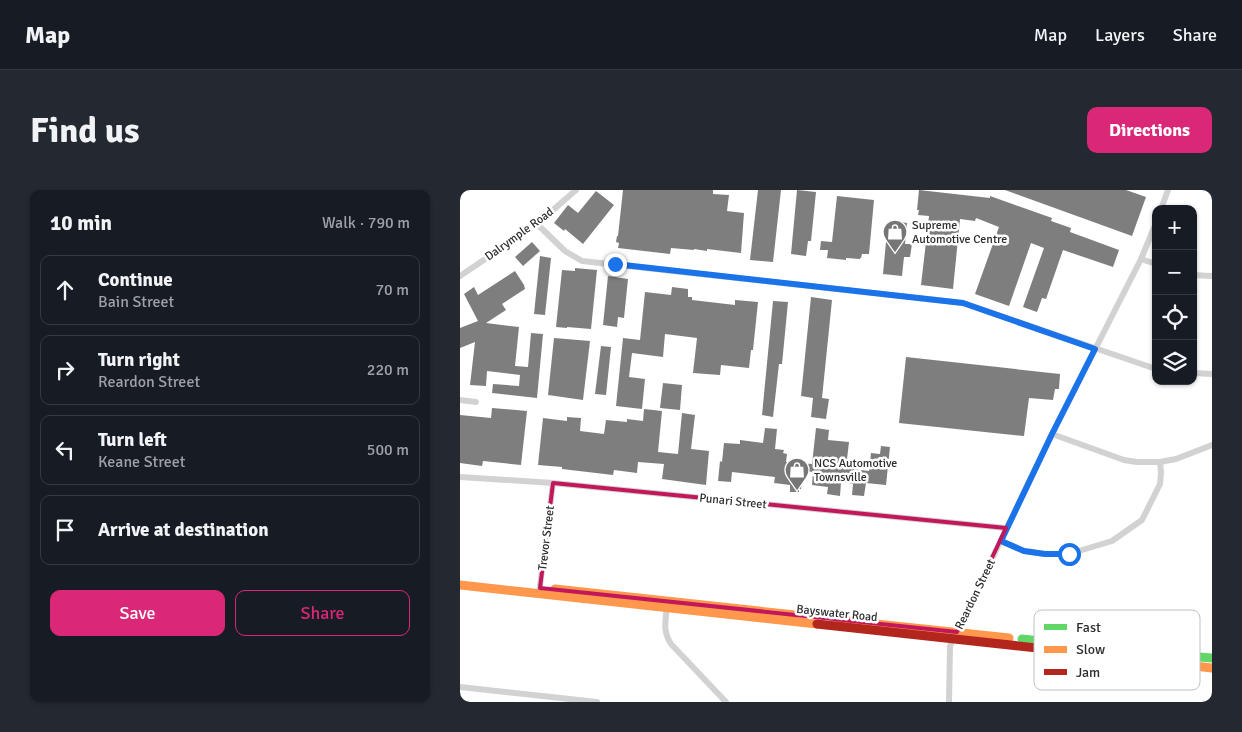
<!DOCTYPE html>
<meta charset="utf-8">
<style>
:root{--surface:#171b24;--page:#242831;--text:#f1f3f6;--muted:#9ea1a6;--line:#363941;--accent:#db2777}
body{margin:0;font-family:Signika,sans-serif;background:var(--page);color:var(--text)}
.controls{position:absolute;right:15px;top:15px;display:grid;overflow:hidden;border-radius:10px;box-shadow:0 1px 4px #0004}
.controls button{width:45px;height:45px;display:grid;place-items:center;padding:0;border:0;border-bottom:1px solid var(--line);background:var(--surface);color:var(--text);font:25px sans-serif}
.stop{position:absolute;width:15px;height:15px;margin:-11px;border:4px solid #1a73e8;border-radius:50%;background:#fff}
.stop.end{background:#1a73e8;border-color:#fff;box-shadow:0 1px 5px #0008}
.list{margin:0;padding:0;list-style:none}
h2{display:flex;justify-content:space-between;align-items:center;height:65px;margin:0;padding:0 20px;font-size:21px}
h2 small{font-size:16px;font-weight:400;color:var(--muted)}
.list li{display:grid;grid-template-columns:32px 1fr auto;gap:15px;align-items:center;box-sizing:border-box;height:70px;margin:0 10px 10px;padding:0 10px;border:1px solid var(--line);border-radius:10px}
.list b{display:block;font-size:19px;white-space:nowrap}
.list p{margin:0;font-size:16px;white-space:nowrap;color:var(--muted)}
.list em{font-size:16px;font-style:normal;color:var(--muted)}
.actions{display:flex;gap:10px;padding:15px 20px}
.actions a{flex:1;padding:11px 0;border:1px solid var(--accent);border-radius:10px;text-align:center;font-size:18px;color:var(--accent)}
.actions .main{background:var(--accent);color:#fff}
.icon{flex:none;width:28px;height:28px;fill:none;stroke:currentColor;stroke-width:2;stroke-linecap:round;stroke-linejoin:round}
.map{position:relative;flex:none;width:752px;height:512px;overflow:hidden;border-radius:10px}
header{display:flex;align-items:center;gap:30px;box-sizing:border-box;height:70px;padding:0 25px;background:var(--surface);border-bottom:1px solid var(--line)}
header strong{font-size:24px}
nav{display:flex;gap:28px;margin-inline-start:auto;font-size:18px}
.intro{display:flex;align-items:center;justify-content:space-between;box-sizing:border-box;height:120px;padding:0 30px}
h1{margin:0;font-size:35px}
.button{padding:12px 22px;border-radius:10px;background:var(--accent);color:#fff;font-size:18px;font-weight:700}
main{display:flex;gap:30px;padding:0 30px}
aside{flex:1;background:var(--surface);border-radius:10px;box-shadow:0 1px 4px #0004}
.map>svg:first-child{display:block}
</style>
<header>
<strong>Map</strong>
<nav><a>Map</a><a>Layers</a><a>Share</a></nav>
</header>
<div class="intro"><h1>Find us</h1><a class="button">Directions</a></div>
<main>
<aside>
<h2>10 min<small>Walk · 790 m</small></h2>
<ul class="list">
<li><svg class="icon" aria-label="ahead" viewBox="0 0 24 24"><path d="M12 20V5M6 11l6-6 6 6"/></svg><div><b>Continue</b><p>Bain Street</p></div><em>70 m</em></li>
<li><svg class="icon" aria-label="right" viewBox="0 0 24 24"><path d="M7 20v-9h11M14 6l5 5-5 5"/></svg><div><b>Turn right</b><p>Reardon Street</p></div><em>220 m</em></li>
<li><svg class="icon" aria-label="left" viewBox="0 0 24 24"><path d="M17 20v-9H6M10 6l-5 5 5 5"/></svg><div><b>Turn left</b><p>Keane Street</p></div><em>500 m</em></li>
<li><svg class="icon" aria-label="arrive" viewBox="0 0 24 24"><path d="M6 21V4h12l-3 4 3 4H6"/></svg><div><b>Arrive at destination</b></div></li>
</ul>
<div class="actions"><a class="main">Save</a><a>Share</a></div>
</aside>
<div class="map">
<svg width="752" height="512" viewBox="0 0 752 512">
<rect width="100%" height="100%" fill="#fff"/>
<g fill="#7e7e7e">
<polygon points="163,0 253,0 253,4 269,5 267,21 284,23 281,63 247,59 247,61 234,59 234,60 211,58 210,64 158,58 159,53 156,52 157,46 158,46"/>
<polygon points="298,0 321,0 313,72 290,70"/>
<polygon points="337,0 356,2 351,51 348,51 346,66 331,64"/>
<polygon points="459,0 530,8 530,6 592,28 591,31 611,38 610,42 659,60 653,77 603,60 586,109 582,108 577,122 563,117 584,58 571,53 549,116 515,104 539,37 516,28 515,31 500,29 493,99 461,95 469,26 458,25 459,20 457,20"/>
<polygon points="545,0 666,0 686,7 672,46"/>
<polygon points="136,1 154,15 123,54 105,39 104,41 94,33 108,15 118,23"/>
<polygon points="377,6 414,10 409,64 402,64 401,68 400,68 400,69 386,68 386,70 367,68 368,60 360,60 361,51 372,52"/>
<polygon points="432,31 447,33 445,54 452,54 450,67 444,67 442,86 423,84 426,52 430,52"/>
<polygon points="72,52 80,61 63,76 55,67"/>
<polygon points="80,66 91,68 85,125 74,124"/>
<polygon points="115,78 137,80 131,139 107,137 107,138 96,137 102,80 115,81"/>
<polygon points="55,81 64,95 65,99 42,114 46,120 26,133 59,137 55,176 68,177 71,143 83,144 77,208 32,203 33,194 59,196 60,185 27,181 26,196 10,195 15,152 0,158 0,138 18,131 4,104 14,97 18,105"/>
<polygon points="148,86 168,89 164,128 158,127 157,137 143,135"/>
<polygon points="212,97 228,99 228,107 232,107 232,110 275,115 275,110 298,112 293,160 291,160 289,178 261,175 260,185 233,183 237,148 205,144 203,167 172,163 169,187 185,189 182,219 156,216 163,148 180,150 185,102 211,105"/>
<polygon points="351,107 372,110 362,208 369,209 366,229 351,227 353,208 341,206"/>
<polygon points="313,111 328,112 322,174 319,174 313,227 302,225"/>
<polygon points="94,148 130,151 123,210 88,205"/>
<polygon points="141,156 151,157 146,205 135,204"/>
<polygon points="446,167 600,184 599,199 595,199 593,210 569,208 564,246 439,233"/>
<polygon points="203,193 222,195 220,220 200,218"/>
<polygon points="32,218 67,221 61,275 23,271 22,276 0,273 0,225 31,228"/>
<polygon points="184,219 202,221 198,262 218,264 222,223 235,225 231,259 249,261 246,295 202,289 204,274 178,272 177,283 154,280 153,285 102,279 102,277 78,275 83,228 107,231 107,227 121,228 120,241 144,244 146,230 167,232 167,229 183,231"/>
<polygon points="305,238 317,239 315,259 324,260 323,263 327,264 326,272 352,274 356,238 369,240 368,250 389,252 386,278 409,281 411,263 420,264 421,256 430,257 426,295 406,293 404,306 392,305 393,294 381,292 380,306 367,304 368,297 352,295 353,282 343,281 341,299 339,299 339,302 330,302 330,295 314,293 315,287 272,282 271,292 258,291 260,271 262,272 264,253 280,254 280,250 303,253"/>
</g>
<g fill="none" stroke-linecap="round" stroke-linejoin="round">
<g stroke="#d2d2d2" stroke-width="6">
<polyline points="701,19 708,0"/>
<polyline points="77,34 105,61 122,71 503,113 696,179"/>
<polyline points="681,69 696,74"/>
<polyline points="733,85 751,86"/>
<polyline points="0,86 77,34 116,0"/>
<polyline points="733,183 752,184"/>
<polyline points="0,210 16,212"/>
<polyline points="592,244 664,270 677,272 700,272 716,269 752,255"/>
<polyline points="0,287 93,293 546,338"/>
<polyline points="541,351 564,361 585,364 609,364 652,351 682,330 700,294 701,282 700,272"/>
<polyline points="79,404 93,293"/>
<path d="M207,415C206,430 202,440 211,454L266,512"/>
<polyline points="0,497 137,512"/>
<polyline points="489,512 490,456 592,244 681,69 696,33"/>
</g>
<polyline stroke="#63d668" stroke-width="9" points="562,449 690,463 752,468"/>
<g stroke="#ff974d" stroke-width="9">
<polyline points="0,395 357,434"/>
<polyline points="95,399 335,425"/>
<polyline points="378,430 549,448"/>
<polyline points="605,461 752,478"/>
</g>
<polyline stroke="#b3261e" stroke-width="9" points="357,434 605,461"/>
</g>
<g fill="none" stroke-linecap="round" stroke-linejoin="round">
<polyline stroke="#1a73e8" stroke-width="6" points="155,74 503,113 635,159 592,244 541,351 564,361 585,364 609,364"/>
</g>
<path fill="none" stroke="#c2185b" stroke-width="4" stroke-linejoin="round" d="M93,293L546,338L497,442L80,398Z"/>
<defs>
<symbol id="shop-pin" viewBox="-11 -11 22 30"><path d="M0 17L-7.5 6A9.5 9.5 0 1 1 7.5 6Z" fill="#767676" stroke="#fff"/><path d="M-5-2.5h2.3a2.7 3.5 0 0 1 5.4 0H5L5.5 6h-11ZM-1.5-2.5h3a1.5 2.3 0 0 0-3 0Z" fill="#fff"/></symbol>
</defs>
<g fill-rule="evenodd">
<use href="#shop-pin" x="421" y="28" width="28" height="38"/>
<use href="#shop-pin" x="323" y="266" width="28" height="38"/>
</g>
<g text-anchor="middle" stroke-width="5" stroke-linejoin="round" paint-order="stroke">
<g font-size="12" fill="#2d2d2d" stroke="#fff" text-anchor="start">
<text x="452" y="39">Supreme<tspan x="452" dy="14">Automotive Centre</tspan></text>
<text x="354" y="277">NCS Automotive<tspan x="354" dy="14">Townsville</tspan></text>
</g>
<g font-size="12" fill="#2d2d2d" stroke="#fff">
<text transform="translate(59 44) rotate(-36)" y="4">Dalrymple Road</text>
<text transform="translate(273 311) rotate(6)" y="4">Punari Street</text>
<text transform="translate(86 348) rotate(-83)" y="4">Trevor Street</text>
<text transform="translate(515 404) rotate(-64)" y="4">Reardon Street</text>
<text transform="translate(377 423) rotate(6)" y="4">Bayswater Road</text>
</g>
</g>
<rect x="574" y="420" width="166" height="80" rx="8" fill="#fff" stroke="#c0c0c0" stroke-width="1"/>
<rect x="584" y="434" width="23" height="6" fill="#63d668"/>
<rect x="584" y="456" width="23" height="7" fill="#ff974d"/>
<rect x="584" y="479" width="23" height="6" fill="#b3261e"/>
<g font-size="14" fill="#2d2d2d">
<text x="616" y="442">Fast</text>
<text x="616" y="464">Slow</text>
<text x="616" y="487">Jam</text>
</g>
</svg>
<div class="controls">
<button>+</button>
<button>−</button>
<button><svg class="icon" aria-label="locate" viewBox="0 0 24 24"><circle cx="12" cy="12" r="6"/><path d="M12 2v4M12 18v4M2 12h4M18 12h4"/></svg></button>
<button><svg class="icon" aria-label="layers" viewBox="0 0 24 24"><path d="M12 4l9 5-9 5-9-5zM3 14l9 5 9-5"/></svg></button>
</div>
<div class="stop" style="left:609px;top:364px"></div>
<div class="stop end" style="left:155px;top:74px"></div>
</div>
</main>
